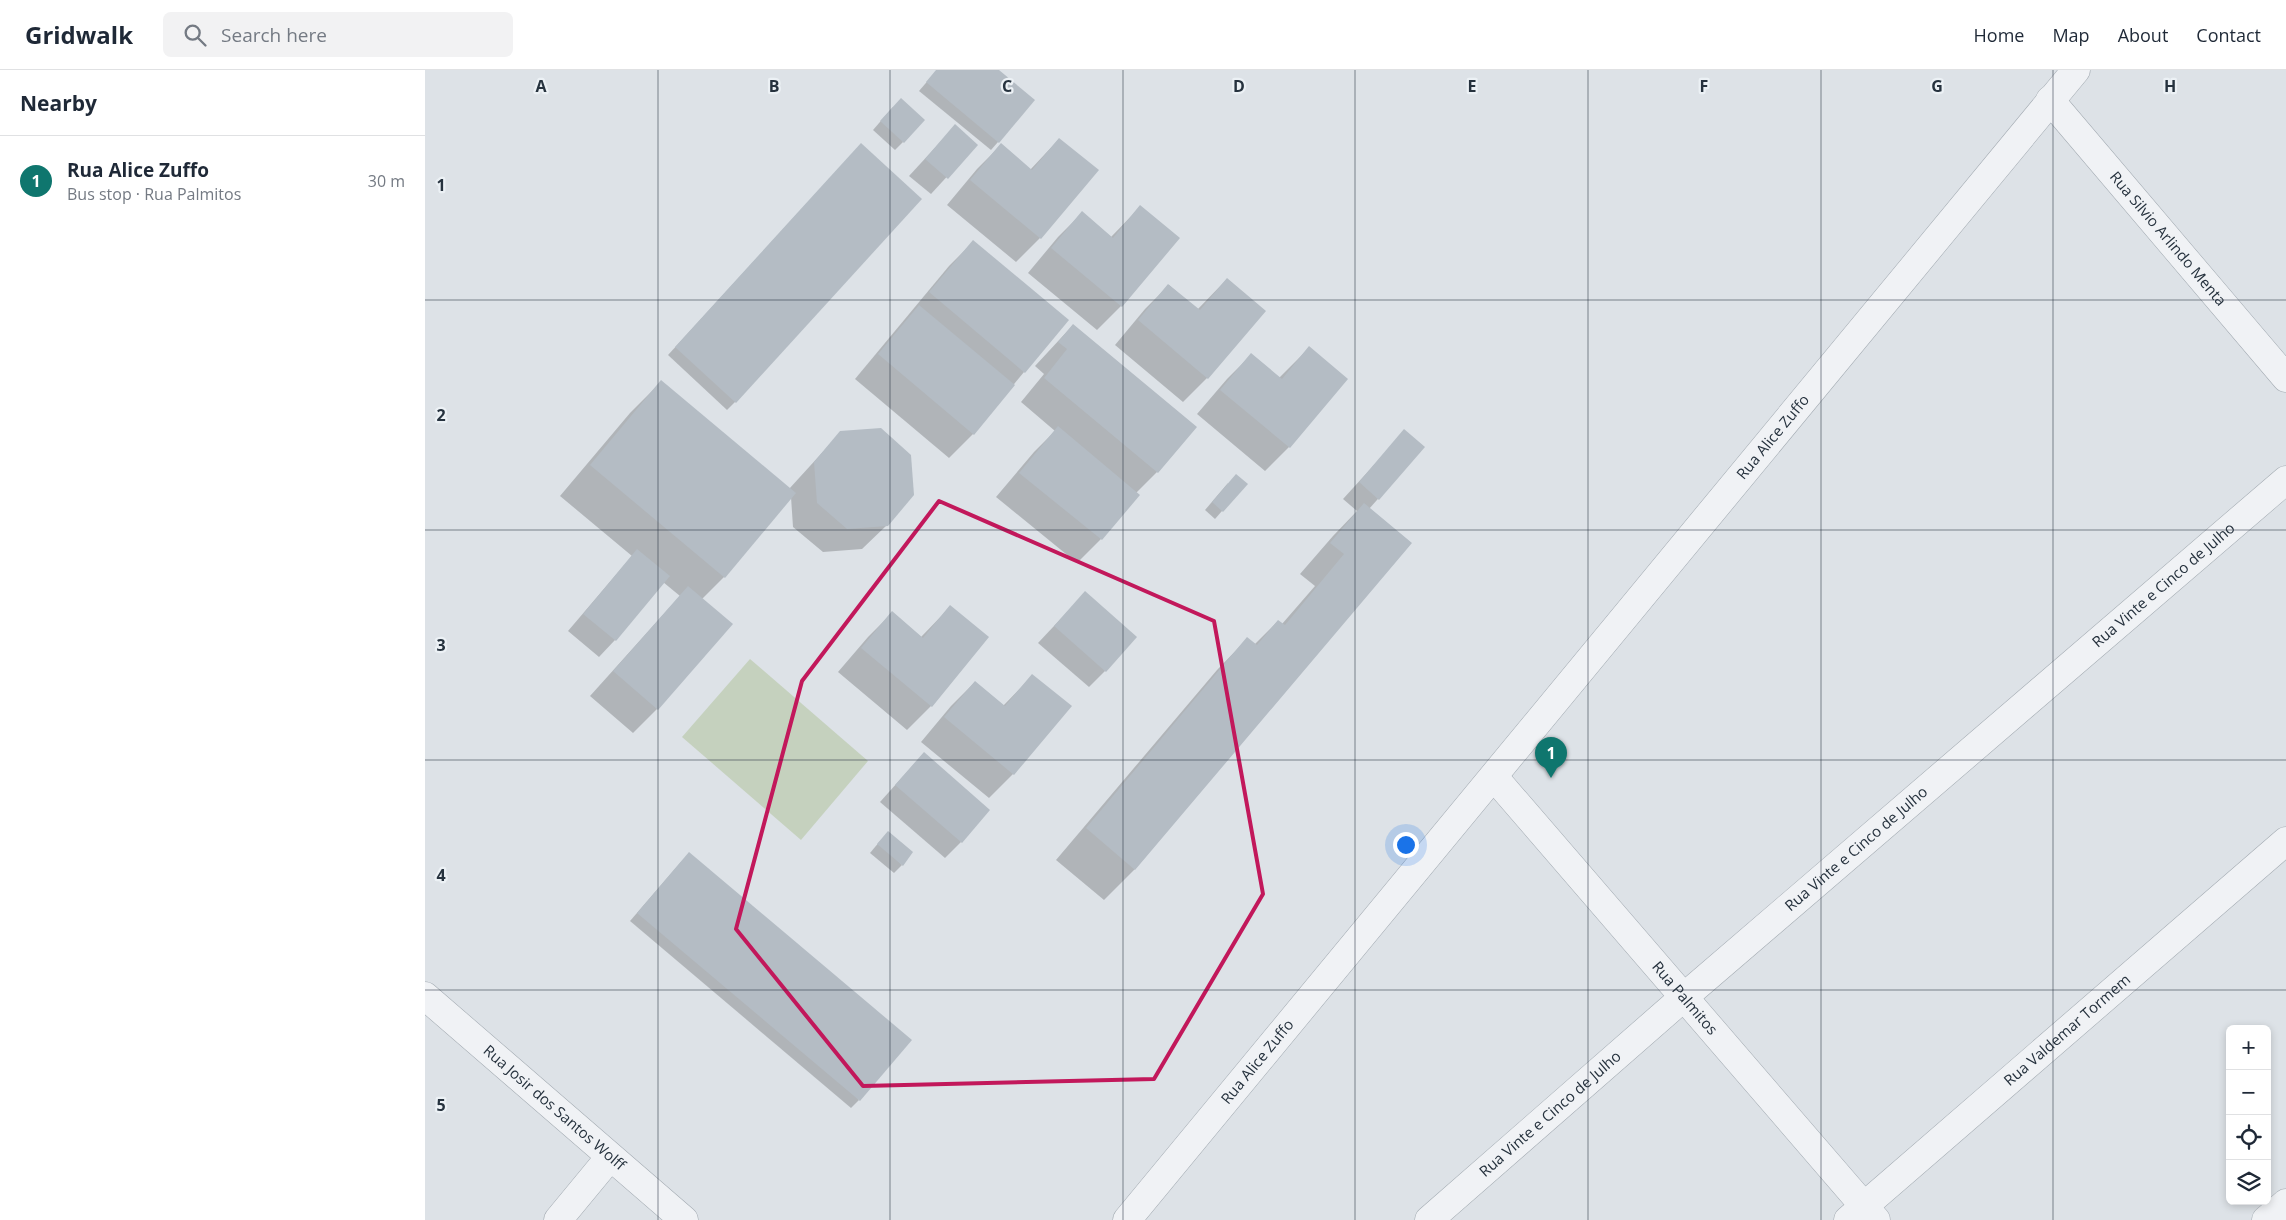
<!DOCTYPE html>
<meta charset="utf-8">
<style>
:root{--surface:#fff;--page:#f2f2f3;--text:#1f2937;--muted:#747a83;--line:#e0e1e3;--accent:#0f766e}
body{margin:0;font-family:"Open Sans",sans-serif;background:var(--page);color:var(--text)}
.controls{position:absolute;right:15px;bottom:15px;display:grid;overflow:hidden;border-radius:8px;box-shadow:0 2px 8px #0003}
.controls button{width:45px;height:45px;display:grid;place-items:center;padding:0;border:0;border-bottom:1px solid var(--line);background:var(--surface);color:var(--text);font:25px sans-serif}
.you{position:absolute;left:980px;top:774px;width:18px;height:18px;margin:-12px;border:4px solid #fff;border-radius:50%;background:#1a73e8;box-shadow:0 0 0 8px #1a73e833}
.badge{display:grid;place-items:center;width:32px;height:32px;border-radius:50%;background:var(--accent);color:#fff;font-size:16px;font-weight:700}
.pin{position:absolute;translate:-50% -41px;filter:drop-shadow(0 1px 2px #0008)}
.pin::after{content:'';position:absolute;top:26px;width:18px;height:15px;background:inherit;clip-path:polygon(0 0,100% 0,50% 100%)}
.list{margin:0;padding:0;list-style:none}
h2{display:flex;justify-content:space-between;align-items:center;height:65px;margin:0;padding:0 20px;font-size:21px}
h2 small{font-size:16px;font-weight:400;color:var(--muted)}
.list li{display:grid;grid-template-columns:32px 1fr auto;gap:15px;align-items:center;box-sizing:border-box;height:90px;padding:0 20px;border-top:1px solid var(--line)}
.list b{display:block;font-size:19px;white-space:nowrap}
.list p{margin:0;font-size:16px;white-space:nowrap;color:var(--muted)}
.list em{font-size:16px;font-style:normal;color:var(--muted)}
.icon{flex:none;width:28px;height:28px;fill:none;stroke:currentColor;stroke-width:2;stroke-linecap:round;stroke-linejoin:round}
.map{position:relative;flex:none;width:1861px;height:1150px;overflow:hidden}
header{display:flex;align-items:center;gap:30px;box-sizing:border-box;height:70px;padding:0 25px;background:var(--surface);border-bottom:1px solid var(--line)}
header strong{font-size:24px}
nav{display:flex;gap:28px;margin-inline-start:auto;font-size:18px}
.search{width:350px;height:45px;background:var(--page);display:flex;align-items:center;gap:12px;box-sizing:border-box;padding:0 18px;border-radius:8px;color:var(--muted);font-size:19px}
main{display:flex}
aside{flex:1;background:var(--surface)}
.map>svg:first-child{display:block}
</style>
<header>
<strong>Gridwalk</strong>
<div class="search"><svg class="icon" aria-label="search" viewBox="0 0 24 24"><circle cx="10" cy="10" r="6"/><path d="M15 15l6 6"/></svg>Search here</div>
<nav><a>Home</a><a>Map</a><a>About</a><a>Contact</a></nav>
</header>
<main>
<aside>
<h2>Nearby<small></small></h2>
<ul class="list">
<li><span class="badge">1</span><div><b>Rua Alice Zuffo</b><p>Bus stop · Rua Palmitos</p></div><em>30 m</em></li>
</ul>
</aside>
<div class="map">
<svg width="1861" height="1150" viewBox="0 0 1861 1150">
<rect width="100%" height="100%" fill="#dde2e7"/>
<polygon fill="#c5d1be" points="325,589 443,691 376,770 257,667"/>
<g fill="#0003">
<polygon points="512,0 572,0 573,72 566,80 494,21"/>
<polygon points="468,37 478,72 470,80 448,60"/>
<polygon points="530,56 551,75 506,124 484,106"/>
<polygon points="634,69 672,100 615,168 591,192 522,135 552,99 576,75 605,100"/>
<polygon points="428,83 310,332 302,340 243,285"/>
<polygon points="715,137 696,236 672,260 603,203 633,167 657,143 686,167"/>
<polygon points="548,172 599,302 548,364 524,388 430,309 524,196"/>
<polygon points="802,209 782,308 758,332 690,275 720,239 744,215 772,240"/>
<polygon points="648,255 770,357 732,402 711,423 714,425 676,469 652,493 571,427 609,382 630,361 596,332 619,304 610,296"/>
<polygon points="884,278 864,377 840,401 772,344 802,309 826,285 854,308"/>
<polygon points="236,312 364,419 416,362 462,455 437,479 398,482 368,457 366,427 299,507 277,529 306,554 232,639 208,663 165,626 255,526 238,512 190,570 174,587 143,561 207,486 135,426 205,343"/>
<polygon points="980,361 999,377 944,439 985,474 709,800 679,830 631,790 792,600 822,569 829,575 853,551 857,554 890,516 875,504 908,466 932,441 918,429"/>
<polygon points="803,413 797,441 790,449 780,440"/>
<polygon points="660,523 680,601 664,617 613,573"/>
<polygon points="525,537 506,636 482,660 413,602 443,567 467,543 496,567"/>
<polygon points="607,606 645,637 588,704 564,728 496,672 526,636 550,612 578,636"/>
<polygon points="499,683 536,772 520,788 455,732"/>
<polygon points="455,771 477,795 469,803 445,783"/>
<polygon points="256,792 434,1030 426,1038 205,851"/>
</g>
<g fill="#b4bcc4">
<polygon points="511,0 574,0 610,30 574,73 501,12"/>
<polygon points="476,28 500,50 479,73 455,51"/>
<polygon points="530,54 553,75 523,109 500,89"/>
<polygon points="634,68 674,100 616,169 545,110 576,73 607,100"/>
<polygon points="436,73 497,129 311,333 250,277"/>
<polygon points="715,135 755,168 697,237 626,178 657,141 688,168"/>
<polygon points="548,170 644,250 600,303 504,222"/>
<polygon points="802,208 841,241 783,309 713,250 743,214 775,240"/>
<polygon points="494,235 590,315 549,365 453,284"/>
<polygon points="648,254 772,357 733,403 619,308 642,279 633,272"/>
<polygon points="884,276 923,309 865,378 795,320 826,283 857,309"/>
<polygon points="236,310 371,423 300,508 165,395"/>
<polygon points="633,356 715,425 677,470 594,403"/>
<polygon points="456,358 486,385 489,425 463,456 422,459 392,433 389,392 415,361"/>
<polygon points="979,359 1000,377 954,430 934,412"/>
<polygon points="811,404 823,414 798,442 787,432"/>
<polygon points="939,433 987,473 710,800 661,758 822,567 832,575 853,550 860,555 919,484 905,473"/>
<polygon points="212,479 245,506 191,571 158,544"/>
<polygon points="263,516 308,554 233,640 188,601"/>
<polygon points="660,521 712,567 681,602 629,556"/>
<polygon points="525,535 564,567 507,637 436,578 467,541 498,568"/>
<polygon points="607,604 647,636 589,705 519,647 550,611 580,636"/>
<polygon points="499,682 565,740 537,773 470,715"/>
<polygon points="463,761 488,782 478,796 452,774"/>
<polygon points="264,782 487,970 435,1031 212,843"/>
</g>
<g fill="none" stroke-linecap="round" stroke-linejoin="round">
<defs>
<g id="minor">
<path id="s1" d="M1625,30L1861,308"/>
<path id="s2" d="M1069,707L1451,1150"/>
<path id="s3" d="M0,926L259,1150"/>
<polyline points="133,1150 185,1087"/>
<path id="s4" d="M1004,1150L1259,927L1861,410"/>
<path id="s5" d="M1423,1150L1861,771"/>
<polyline points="1841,1150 1861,1133"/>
</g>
<g id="tertiary">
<path id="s6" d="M702,1150L1651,0"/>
</g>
</defs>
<use href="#minor" stroke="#a2aab1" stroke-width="29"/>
<use href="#tertiary" stroke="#a2aab1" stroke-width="29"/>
<use href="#minor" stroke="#f0f2f5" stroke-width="28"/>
<use href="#tertiary" stroke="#f0f2f5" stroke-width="28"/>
</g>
<path fill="none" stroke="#c2185b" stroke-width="4" stroke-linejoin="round" d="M514,431L789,551L838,824L729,1009L438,1016L311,859L377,611Z"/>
<path fill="none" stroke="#26323e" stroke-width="1" stroke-opacity="0.55" d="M233,0V1150M465,0V1150M698,0V1150M930,0V1150M1163,0V1150M1396,0V1150M1628,0V1150M0,230H1861M0,460H1861M0,690H1861M0,920H1861"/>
<g text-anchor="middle" stroke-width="4.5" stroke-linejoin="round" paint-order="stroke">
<g font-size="15" fill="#26323e" stroke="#ecf1f5">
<text dy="5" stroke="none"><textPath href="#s1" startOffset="182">Rua Silvio Arlindo Menta</textPath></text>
<text dy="5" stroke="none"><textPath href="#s6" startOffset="1015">Rua Alice Zuffo</textPath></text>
<text dy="5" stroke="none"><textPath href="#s4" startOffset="971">Rua Vinte e Cinco de Julho</textPath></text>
<text dy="5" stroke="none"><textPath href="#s4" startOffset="566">Rua Vinte e Cinco de Julho</textPath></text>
<text dy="5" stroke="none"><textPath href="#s2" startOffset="292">Rua Palmitos</textPath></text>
<text dy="5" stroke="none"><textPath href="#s5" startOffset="290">Rua Valdemar Tormem</textPath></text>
<text dy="5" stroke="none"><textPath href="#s6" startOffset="205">Rua Alice Zuffo</textPath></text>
<text dy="5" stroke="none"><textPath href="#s3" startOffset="171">Rua Josir dos Santos Wolff</textPath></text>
<text dy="5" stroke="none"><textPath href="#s4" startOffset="161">Rua Vinte e Cinco de Julho</textPath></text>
</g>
</g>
<g font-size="16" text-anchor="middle" font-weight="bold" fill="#26323e" stroke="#ecf1f5" stroke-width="4.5" stroke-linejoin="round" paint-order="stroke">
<text x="116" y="22">A</text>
<text x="349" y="22">B</text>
<text x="582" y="22">C</text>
<text x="814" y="22">D</text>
<text x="1047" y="22">E</text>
<text x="1279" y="22">F</text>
<text x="1512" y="22">G</text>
<text x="1745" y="22">H</text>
<text x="16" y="121">1</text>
<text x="16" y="351">2</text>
<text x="16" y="581">3</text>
<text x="16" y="811">4</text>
<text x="16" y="1041">5</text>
</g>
</svg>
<div class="controls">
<button>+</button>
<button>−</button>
<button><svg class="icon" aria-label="locate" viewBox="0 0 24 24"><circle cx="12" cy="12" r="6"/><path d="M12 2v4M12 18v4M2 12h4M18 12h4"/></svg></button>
<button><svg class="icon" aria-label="layers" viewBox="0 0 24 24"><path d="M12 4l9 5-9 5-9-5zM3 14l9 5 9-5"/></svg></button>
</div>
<div class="you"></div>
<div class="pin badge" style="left:1126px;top:708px">1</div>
</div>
</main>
